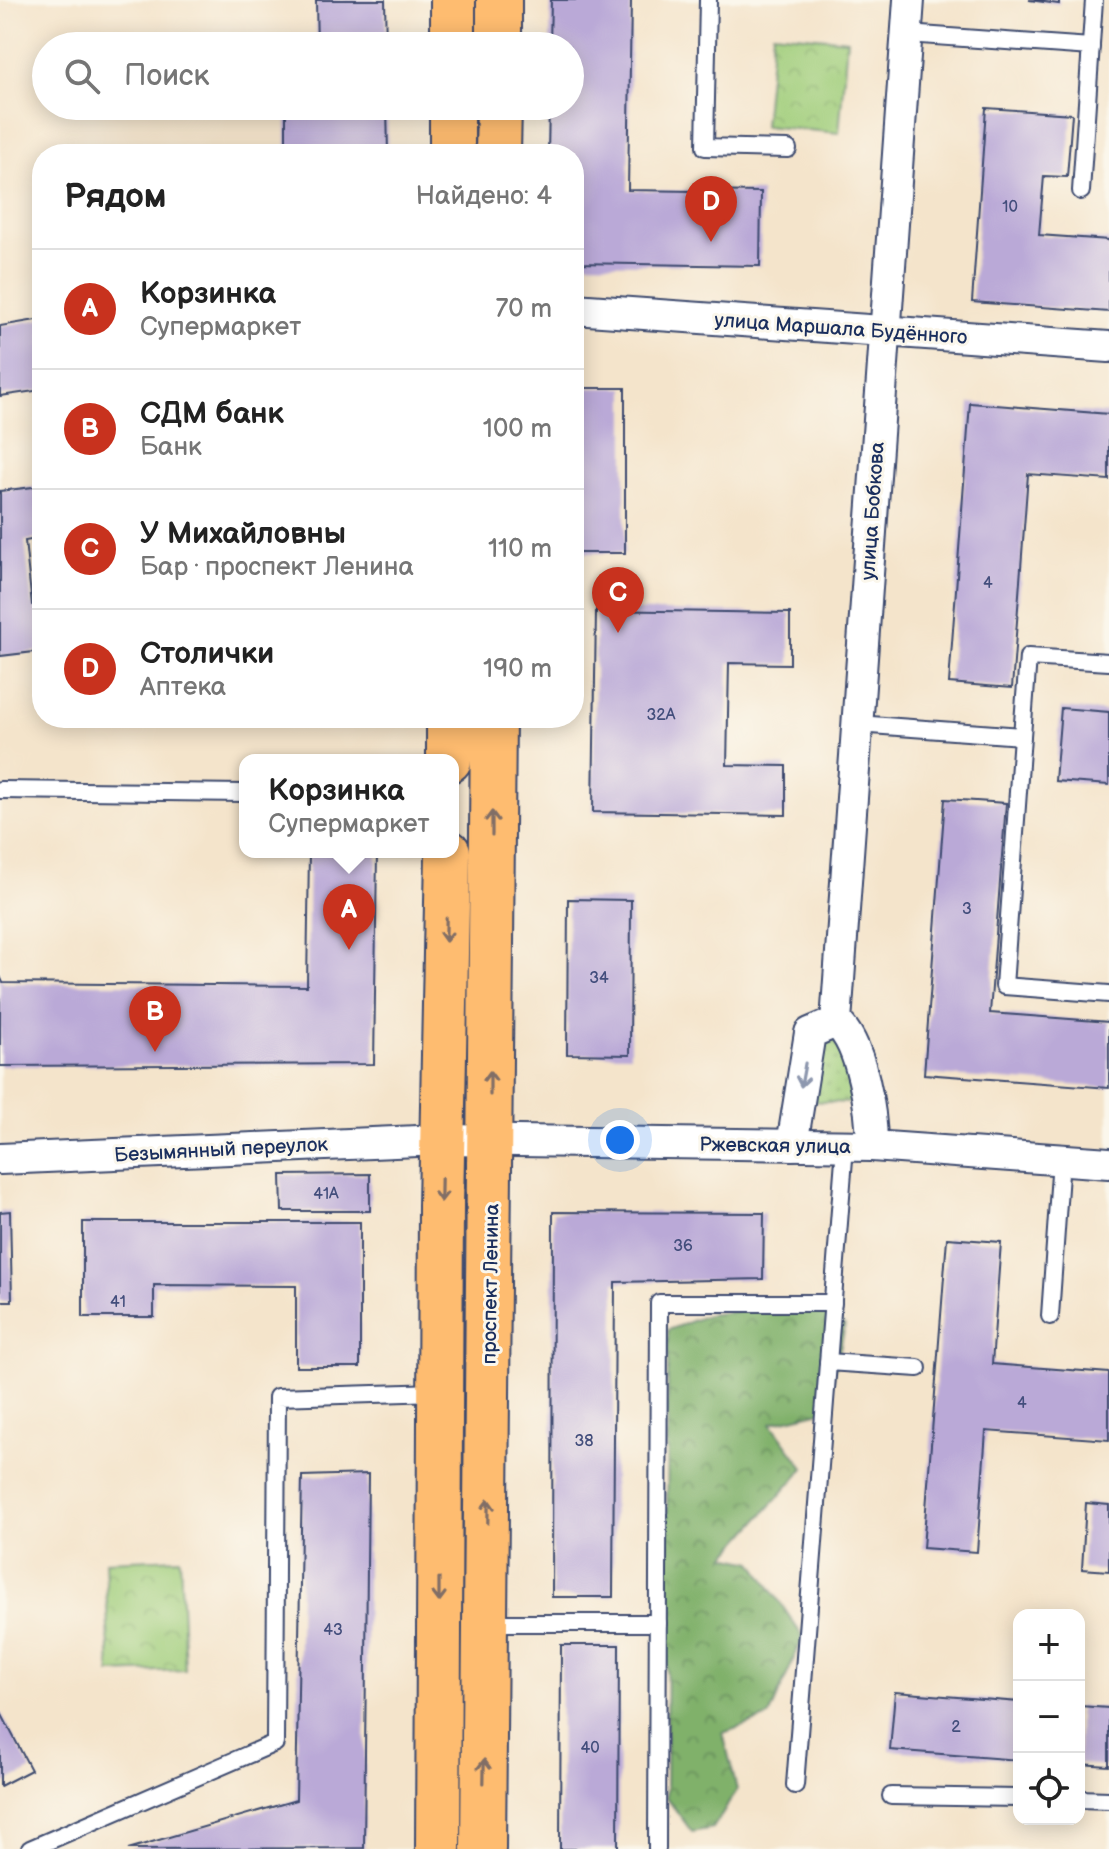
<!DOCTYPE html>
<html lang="ru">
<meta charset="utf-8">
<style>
:root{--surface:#fff;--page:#f2f2f2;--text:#222;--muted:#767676;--line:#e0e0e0;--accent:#c8321e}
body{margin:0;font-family:"Balsamiq Sans",sans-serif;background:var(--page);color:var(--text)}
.controls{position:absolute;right:24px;bottom:24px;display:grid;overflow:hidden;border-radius:16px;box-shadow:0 4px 20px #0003}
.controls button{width:72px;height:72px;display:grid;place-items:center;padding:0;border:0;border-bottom:2px solid var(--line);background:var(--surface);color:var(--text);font:40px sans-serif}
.you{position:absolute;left:620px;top:1140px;width:28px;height:28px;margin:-20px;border:6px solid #fff;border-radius:50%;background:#1a73e8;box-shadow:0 0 0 12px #1a73e833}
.badge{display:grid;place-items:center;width:52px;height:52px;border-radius:50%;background:var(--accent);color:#fff;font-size:26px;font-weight:700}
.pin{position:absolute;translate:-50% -66px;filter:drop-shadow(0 2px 4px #0008)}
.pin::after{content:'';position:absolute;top:42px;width:28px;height:24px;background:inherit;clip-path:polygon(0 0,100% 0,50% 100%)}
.popup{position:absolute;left:239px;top:754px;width:220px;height:104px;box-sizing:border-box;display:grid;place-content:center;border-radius:16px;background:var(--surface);filter:drop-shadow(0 2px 6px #0005);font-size:26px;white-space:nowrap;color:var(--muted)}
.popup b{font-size:30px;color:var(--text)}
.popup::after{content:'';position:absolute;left:50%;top:100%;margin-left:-16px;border:16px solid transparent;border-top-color:var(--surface)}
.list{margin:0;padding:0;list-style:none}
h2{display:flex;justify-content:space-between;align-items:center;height:104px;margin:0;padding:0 32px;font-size:34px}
h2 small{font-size:26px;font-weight:400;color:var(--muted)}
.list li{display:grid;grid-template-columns:52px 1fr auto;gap:24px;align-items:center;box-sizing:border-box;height:120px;padding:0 32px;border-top:2px solid var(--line)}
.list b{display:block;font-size:30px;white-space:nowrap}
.list p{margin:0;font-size:26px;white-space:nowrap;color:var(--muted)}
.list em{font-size:26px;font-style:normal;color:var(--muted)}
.icon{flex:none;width:44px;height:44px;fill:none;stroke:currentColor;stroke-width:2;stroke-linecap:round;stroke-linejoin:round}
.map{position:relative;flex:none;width:1109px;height:1849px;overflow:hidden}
.search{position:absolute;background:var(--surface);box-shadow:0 4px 20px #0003;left:32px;top:32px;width:552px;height:88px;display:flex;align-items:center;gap:20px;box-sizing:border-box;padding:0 28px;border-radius:44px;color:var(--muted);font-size:30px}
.panel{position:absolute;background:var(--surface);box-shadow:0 4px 20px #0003;left:32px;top:144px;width:552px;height:584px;border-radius:32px}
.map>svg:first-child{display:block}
</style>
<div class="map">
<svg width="1109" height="1849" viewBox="0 0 1109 1849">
<defs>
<pattern id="grass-dots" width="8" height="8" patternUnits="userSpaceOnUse" patternTransform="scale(2)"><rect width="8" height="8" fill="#a1ce7b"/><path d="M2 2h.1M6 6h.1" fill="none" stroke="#8ab16d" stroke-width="1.8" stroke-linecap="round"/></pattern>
<pattern id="forest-crowns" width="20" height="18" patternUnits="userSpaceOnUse" patternTransform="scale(2)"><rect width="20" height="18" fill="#80b16b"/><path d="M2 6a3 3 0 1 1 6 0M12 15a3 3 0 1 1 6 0" fill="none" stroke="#68905b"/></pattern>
<pattern id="park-crowns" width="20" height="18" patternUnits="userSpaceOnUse" patternTransform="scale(2)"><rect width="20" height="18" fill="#a1ce7b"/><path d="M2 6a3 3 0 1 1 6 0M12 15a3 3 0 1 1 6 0" fill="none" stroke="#8ab16d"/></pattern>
</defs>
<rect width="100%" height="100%" fill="#fbf7ec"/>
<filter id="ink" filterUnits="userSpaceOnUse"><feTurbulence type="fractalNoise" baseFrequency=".0125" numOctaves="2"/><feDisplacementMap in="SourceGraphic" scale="16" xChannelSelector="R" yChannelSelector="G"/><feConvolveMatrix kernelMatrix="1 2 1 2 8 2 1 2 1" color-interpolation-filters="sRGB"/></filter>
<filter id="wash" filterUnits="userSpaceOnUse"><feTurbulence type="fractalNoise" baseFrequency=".006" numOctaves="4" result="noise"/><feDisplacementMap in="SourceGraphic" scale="32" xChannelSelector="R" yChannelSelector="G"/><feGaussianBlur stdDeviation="1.8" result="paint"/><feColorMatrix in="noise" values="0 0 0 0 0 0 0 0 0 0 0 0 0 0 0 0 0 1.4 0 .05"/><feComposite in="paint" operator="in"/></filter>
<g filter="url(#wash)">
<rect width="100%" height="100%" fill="#f4e4cb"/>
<polygon fill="url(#grass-dots)" stroke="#5e7e6c" stroke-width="2" points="833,1038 845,1057 851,1103 806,1101 819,1056"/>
<polygon fill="url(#forest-crowns)" stroke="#4e7064" stroke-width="2" points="773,1307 818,1309 845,1326 826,1410 771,1423 804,1468 726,1556 753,1562 803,1637 769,1717 723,1733 737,1790 713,1828 692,1832 666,1797 668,1330 707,1315"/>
<g fill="url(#park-crowns)" stroke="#5e7e6c" stroke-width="2">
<polygon points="773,33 847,40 839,133 764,126"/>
<polygon points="180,1558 185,1670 110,1673 105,1561"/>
</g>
<g id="blocks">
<g fill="#baa9d7">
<polygon points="316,0 385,0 386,46 317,46"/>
<polygon points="551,0 631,0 628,190 761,192 760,266 574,263 574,154 548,154 549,106 570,106 570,46 550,46"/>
<polygon points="1029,0 1059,0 1059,4"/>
<polygon points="286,106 387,106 388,154 286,154"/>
<polygon points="986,108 1072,114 1067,177 1044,176 1039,235 1109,240 1109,312 972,302"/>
<polygon points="42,319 42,390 0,396 0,326"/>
<rect x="574" y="388" width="51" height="165"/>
<polygon points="970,403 1109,414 1109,480 1028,474 1012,688 949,683"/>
<polygon points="42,486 42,538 25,541 32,605 42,604 42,651 0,656 0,491"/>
<polygon points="596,610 790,613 790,664 729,663 727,765 786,766 786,815 593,812"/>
<polygon points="1061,708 1109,712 1109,785 1055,781"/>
<polygon points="945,799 1006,803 990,1013 1109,1022 1109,1088 924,1074"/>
<polygon points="309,852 377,852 374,1064 0,1066 0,976 3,983 307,986"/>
<polygon points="568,899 631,900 630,1055 567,1054"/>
<polygon points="370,1174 370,1211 282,1211 281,1175"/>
<polygon points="10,1211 12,1301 0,1301 0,1212"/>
<polygon points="553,1212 764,1213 763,1279 615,1282 613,1597 552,1597"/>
<polygon points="83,1222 360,1222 360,1367 296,1367 296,1286 154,1285 154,1317 83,1317"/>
<polygon points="947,1238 1001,1242 992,1364 1109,1373 1109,1440 986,1431 977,1552 923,1548"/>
<polygon points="368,1474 364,1848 128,1849 296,1800 302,1476"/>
<polygon points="1086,1503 1109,1505 1109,1571 1082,1569"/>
<polygon points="561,1645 619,1645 618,1849 560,1849"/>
<polygon points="895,1692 1019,1702 1019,1760 890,1750"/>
<polygon points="1079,1706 1109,1708 1109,1766 1079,1764"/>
<polygon points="0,1711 31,1770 0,1786"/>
</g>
</g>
</g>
<g filter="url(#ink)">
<use href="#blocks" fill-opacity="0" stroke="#3c4a6e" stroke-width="2"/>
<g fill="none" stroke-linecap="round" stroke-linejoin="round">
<defs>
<g id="lane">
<polyline points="708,0 705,147 788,149"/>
<polyline points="907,34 1091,47"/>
<polyline points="1081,191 1094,0"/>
<polyline points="857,724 1022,736 1028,657 1109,662"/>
<polyline points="1022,736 1004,986 1109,994"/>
<polyline points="0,790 245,793"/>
<polyline points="1050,1316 1061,1159"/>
<polyline points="828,1362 918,1368"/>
<polyline points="488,1623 658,1623"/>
<polyline points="795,1785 845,1146"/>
<polyline points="891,1796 1019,1798"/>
<polyline points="1079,1799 1109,1800"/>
<polyline points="30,1849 275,1743 277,1397 438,1392"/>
<polyline points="657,1849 659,1303 833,1303"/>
</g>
<g id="street">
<polyline points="574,309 1109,347"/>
<polyline points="836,1022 909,0"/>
<path d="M836,1022C862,1043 872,1113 872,1146"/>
<polyline points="792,1145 810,1033 836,1022"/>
<polyline points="0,1159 441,1140 872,1146 1109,1163"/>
</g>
<g id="primary">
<polyline points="453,46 453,0"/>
<polyline points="499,46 499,0"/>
<polyline points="452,154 452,106"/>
<polyline points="498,154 499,106"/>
<polyline points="449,760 449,718"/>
<polyline points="438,1849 441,1206 448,852"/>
<polyline points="483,1849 493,718"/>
</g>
</defs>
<use href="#lane" stroke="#3c4a6e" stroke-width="20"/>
<use href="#street" stroke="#3c4a6e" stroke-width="34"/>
<use href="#primary" stroke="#3c4a6e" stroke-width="48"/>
<use href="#lane" stroke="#fff" stroke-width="16"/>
<use href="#street" stroke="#fff" stroke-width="30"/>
<use href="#primary" stroke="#febc70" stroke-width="44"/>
</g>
<defs><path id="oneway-shaft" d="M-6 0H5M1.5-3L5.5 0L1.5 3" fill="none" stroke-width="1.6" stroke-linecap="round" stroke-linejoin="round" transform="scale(2)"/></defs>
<g stroke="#816e66">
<use href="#oneway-shaft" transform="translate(492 823) rotate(-90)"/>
<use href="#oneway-shaft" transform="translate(446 930) rotate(91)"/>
<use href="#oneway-shaft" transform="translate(490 1083) rotate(-90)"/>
<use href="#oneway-shaft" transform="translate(441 1190) rotate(91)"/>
<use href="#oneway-shaft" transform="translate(488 1511) rotate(-89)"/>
<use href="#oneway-shaft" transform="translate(439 1590) rotate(90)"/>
<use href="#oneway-shaft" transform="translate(484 1771) rotate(-89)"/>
</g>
<use stroke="#8d97ae" href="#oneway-shaft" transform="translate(803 1075) rotate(100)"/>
</g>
<g text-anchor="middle" stroke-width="6" stroke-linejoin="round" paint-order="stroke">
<g font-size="16" fill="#434e7c">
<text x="1010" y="212">10</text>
<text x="988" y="588">4</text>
<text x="661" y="720">32А</text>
<text x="967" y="914">3</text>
<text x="599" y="983">34</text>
<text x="326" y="1199">41А</text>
<text x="683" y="1251">36</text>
<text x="118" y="1307">41</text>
<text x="1022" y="1408">4</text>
<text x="584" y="1446">38</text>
<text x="333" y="1635">43</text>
<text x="956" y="1732">2</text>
<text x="590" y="1753">40</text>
</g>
<g font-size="20" fill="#1b2f5e" stroke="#fbf7ec">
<text transform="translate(841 328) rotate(4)" y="7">улица Маршала Будённого</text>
<text transform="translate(872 511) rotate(-86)" y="7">улица Бобкова</text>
<text transform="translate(775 1145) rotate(1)" y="7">Ржевская улица</text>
<text transform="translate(221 1149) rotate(-3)" y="7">Безымянный переулок</text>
<text transform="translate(490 1284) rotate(-89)" y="7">проспект Ленина</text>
</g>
</g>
</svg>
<div class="controls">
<button>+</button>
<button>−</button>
<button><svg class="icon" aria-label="locate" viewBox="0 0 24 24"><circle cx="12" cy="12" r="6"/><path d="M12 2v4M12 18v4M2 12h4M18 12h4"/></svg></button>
</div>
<div class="you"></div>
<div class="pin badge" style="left:349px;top:950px">A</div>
<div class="popup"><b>Корзинка</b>Супермаркет</div>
<div class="pin badge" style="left:155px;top:1052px">B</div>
<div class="pin badge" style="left:618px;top:633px">C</div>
<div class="pin badge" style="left:711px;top:242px">D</div>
<div class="search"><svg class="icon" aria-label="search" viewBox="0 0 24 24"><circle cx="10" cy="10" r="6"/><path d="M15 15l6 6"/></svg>Поиск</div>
<section class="panel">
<h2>Рядом<small>Найдено: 4</small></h2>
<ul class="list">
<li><span class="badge">A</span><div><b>Корзинка</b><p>Супермаркет</p></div><em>70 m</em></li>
<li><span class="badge">B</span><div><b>СДМ банк</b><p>Банк</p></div><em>100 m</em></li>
<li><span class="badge">C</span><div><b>У Михайловны</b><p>Бар · проспект Ленина</p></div><em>110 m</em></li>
<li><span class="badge">D</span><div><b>Столички</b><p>Аптека</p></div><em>190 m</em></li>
</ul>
</section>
</div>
